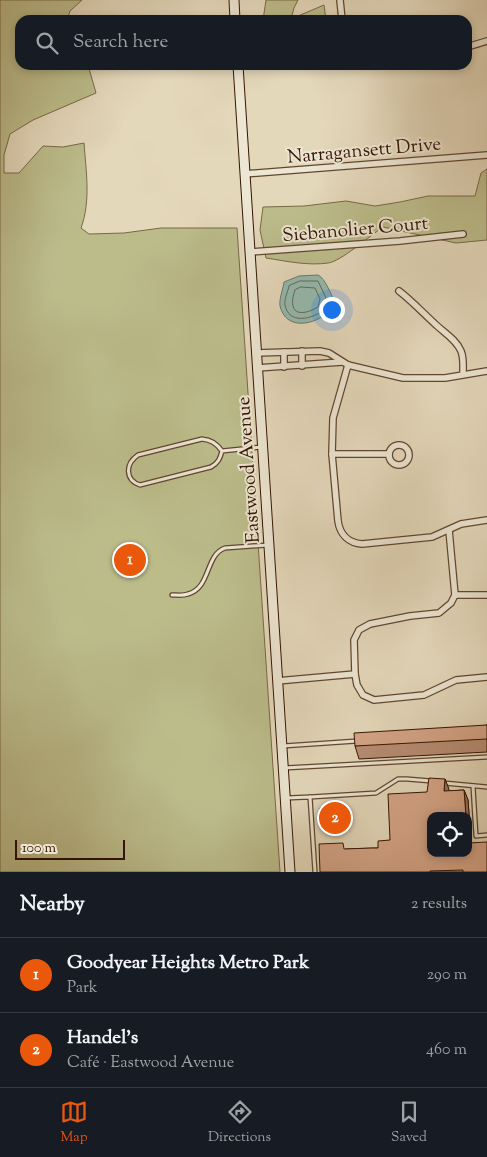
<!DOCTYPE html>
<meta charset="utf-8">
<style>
:root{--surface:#171b24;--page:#20242c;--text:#f1f3f6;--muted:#9ea1a6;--line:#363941;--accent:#ea580c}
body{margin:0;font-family:"Sorts Mill Goudy",serif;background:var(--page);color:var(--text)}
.controls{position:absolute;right:15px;bottom:15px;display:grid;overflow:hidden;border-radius:10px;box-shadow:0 2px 8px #0003}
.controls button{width:45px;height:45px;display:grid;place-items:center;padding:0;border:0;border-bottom:1px solid var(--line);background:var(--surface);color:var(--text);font:25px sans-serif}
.scale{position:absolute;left:15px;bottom:12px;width:110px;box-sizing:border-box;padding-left:5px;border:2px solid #341502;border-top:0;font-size:14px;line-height:18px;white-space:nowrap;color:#341502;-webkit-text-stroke:4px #ede6d3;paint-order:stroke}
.you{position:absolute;left:331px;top:309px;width:18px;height:18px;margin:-12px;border:4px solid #fff;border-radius:50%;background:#1a73e8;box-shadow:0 0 0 8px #1a73e833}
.badge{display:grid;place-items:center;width:32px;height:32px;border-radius:50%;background:var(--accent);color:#fff;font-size:16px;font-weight:700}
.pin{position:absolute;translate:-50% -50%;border:2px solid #fff;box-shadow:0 1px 5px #0006}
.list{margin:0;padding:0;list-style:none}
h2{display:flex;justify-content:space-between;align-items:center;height:65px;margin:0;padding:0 20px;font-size:21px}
h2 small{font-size:16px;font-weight:400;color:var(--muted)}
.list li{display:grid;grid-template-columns:32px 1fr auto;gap:15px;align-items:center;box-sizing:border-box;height:75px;padding:0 20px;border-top:1px solid var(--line)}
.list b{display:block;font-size:19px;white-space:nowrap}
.list p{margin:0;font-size:16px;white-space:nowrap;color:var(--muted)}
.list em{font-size:16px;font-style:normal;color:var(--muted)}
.icon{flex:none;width:28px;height:28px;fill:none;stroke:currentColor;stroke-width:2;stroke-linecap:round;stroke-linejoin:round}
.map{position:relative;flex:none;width:487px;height:872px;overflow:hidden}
.search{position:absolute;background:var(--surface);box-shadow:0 2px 8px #0003;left:15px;right:15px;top:15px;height:55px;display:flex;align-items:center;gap:12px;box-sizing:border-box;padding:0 18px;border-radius:15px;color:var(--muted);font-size:19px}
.sheet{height:215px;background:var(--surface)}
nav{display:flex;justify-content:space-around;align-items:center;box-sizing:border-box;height:70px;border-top:1px solid var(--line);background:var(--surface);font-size:14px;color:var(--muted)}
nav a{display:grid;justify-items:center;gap:2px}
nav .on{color:var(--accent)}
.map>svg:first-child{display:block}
</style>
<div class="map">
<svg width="487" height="872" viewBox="0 0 487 872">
<rect width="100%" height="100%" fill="#e4d8bb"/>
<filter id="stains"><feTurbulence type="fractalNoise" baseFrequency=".004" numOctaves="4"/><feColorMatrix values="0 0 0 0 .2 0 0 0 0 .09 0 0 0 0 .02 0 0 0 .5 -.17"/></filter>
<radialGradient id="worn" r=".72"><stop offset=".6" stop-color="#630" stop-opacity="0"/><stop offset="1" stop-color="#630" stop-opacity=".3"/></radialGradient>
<g fill="#bcbc8b" stroke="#786846">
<path d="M0,0H82L70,11L67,20H20V65H88L96,93L33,120L10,134L4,155V173H19L43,146L63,147L84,143C86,171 91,201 81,228L89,234L124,233L161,228H237L280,872H0Z"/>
<polygon points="266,0 298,0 294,8 291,19 324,5 326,20 263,20"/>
<path d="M487,169V240L456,243L383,227C371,235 340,262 328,263C308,266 286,261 266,258L260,230L263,207L304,206L346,201L375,206L400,202L428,196H475L481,173Z"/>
</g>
<path fill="#95baaf" stroke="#6e786a" d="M318,275C325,278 332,296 335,303L331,301L329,312C314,325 286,331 280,306C279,298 283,290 284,282L299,276Z"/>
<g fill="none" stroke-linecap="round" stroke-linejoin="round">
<g stroke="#646858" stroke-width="1">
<path d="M300,281H318L326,298L324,310C312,319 289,325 285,305C284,298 288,292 289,286Z"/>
<path d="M301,287L315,288L320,299L318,307C299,318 287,313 295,290Z"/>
</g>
<defs>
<g id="lane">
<path d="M222,451C220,459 218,463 211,467L140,485C125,480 125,464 138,455L202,439C211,440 216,443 222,451L262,447"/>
<path d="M172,595C177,595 183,596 188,594C211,588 205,555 225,548L268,545"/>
<polyline points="283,746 357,741"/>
<polyline points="284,768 487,757"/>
<polyline points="444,783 487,787"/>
<polyline points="473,786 476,836 487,835"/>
<polyline points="310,797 376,793 398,779 407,779 431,781"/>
<polyline points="286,798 310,797 315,872"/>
</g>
<g id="street">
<polyline points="340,0 342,20"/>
<polyline points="467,47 487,41"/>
<polyline points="244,174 487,155"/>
<polyline points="249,252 400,241 463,234"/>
<path d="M399,291C412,301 422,312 434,323C443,332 456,339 461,351C464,358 463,367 463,374"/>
<polyline points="302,351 302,366"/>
<polyline points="284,352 284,367"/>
<polyline points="256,353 320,351 329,353 348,365 403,378 445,378 487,371"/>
<path d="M348,365L333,418L332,454L338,521C340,535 349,543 362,544L432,537L461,524L487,520"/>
<polyline points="257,368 342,362"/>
<circle cx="399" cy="455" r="10"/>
<polyline points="332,454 389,454"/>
<polyline points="449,530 455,595 451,603 439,613 410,616 370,624 359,630 354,640 355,674 357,685 363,695 374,700 424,695 456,680 487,677"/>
<polyline points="455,595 487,595"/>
<polyline points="277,681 355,674"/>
</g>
<g id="secondary">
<polyline points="234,0 235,20"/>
<polyline points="238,65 290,872"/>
</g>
</defs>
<use href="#lane" stroke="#604630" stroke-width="5.5"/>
<use href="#street" stroke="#604630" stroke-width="8"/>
<use href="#secondary" stroke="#341502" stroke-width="11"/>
<use href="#lane" stroke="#ede6d3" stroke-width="3"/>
<use href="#street" stroke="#ede6d3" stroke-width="5.5"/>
<use href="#secondary" stroke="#ede6d3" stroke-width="9"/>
</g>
<g fill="#b78e75" stroke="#341502">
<polygon points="487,725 487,752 359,759 355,746"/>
<polygon points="445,779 449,791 464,790 468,800 471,843 487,872 320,872 346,849 378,848 390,840 427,792"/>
<polygon points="344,813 344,823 323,824 321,817"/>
</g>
<g fill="#95745f" stroke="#341502">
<polygon points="445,779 449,789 448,801 444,791"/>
<polygon points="464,790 468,800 472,853 468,843 468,816 466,816"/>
<polygon points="341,806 344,813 344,823 342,816"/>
</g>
<g fill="#d5a588" stroke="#341502">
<polygon points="487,725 487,739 355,746 354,733"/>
<polygon points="429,778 445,779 444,791 464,790 466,816 431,816 431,853 468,853 468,843 487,842 487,872 463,872 463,870 430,871 430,872 320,872 319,844 343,843 344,849 371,848 378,848 378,841 390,840 388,794 427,792"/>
<polygon points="341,806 342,816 321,817 320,808"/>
</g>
<g text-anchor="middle" stroke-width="4" stroke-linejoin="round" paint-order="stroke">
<g font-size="19" fill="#341502" stroke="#ede6d3">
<text transform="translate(364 149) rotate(-5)" y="7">Narragansett Drive</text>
<text transform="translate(355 228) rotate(-5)" y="7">Siebanolier Court</text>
<text transform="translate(247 470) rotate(-94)" y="7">Eastwood Avenue</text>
</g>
</g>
<rect width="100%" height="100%" filter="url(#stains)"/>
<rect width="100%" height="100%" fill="url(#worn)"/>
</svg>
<div class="controls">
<button><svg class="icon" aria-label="locate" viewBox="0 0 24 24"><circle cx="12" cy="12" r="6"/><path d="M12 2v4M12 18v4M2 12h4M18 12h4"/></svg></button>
</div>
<div class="scale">100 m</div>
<div class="you"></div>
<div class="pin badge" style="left:130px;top:560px">1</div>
<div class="pin badge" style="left:335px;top:818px">2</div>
<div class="search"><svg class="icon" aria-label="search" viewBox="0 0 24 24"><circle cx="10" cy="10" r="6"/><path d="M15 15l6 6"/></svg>Search here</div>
</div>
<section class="sheet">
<h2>Nearby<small>2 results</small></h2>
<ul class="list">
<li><span class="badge">1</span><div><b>Goodyear Heights Metro Park</b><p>Park</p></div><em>290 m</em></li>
<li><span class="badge">2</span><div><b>Handel's</b><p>Café · Eastwood Avenue</p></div><em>460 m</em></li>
</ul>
</section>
<nav>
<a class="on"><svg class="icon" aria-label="map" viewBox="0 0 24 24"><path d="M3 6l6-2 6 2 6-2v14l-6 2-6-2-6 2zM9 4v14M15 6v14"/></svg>Map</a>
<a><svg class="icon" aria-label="directions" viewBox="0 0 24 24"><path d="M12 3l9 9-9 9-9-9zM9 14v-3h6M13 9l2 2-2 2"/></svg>Directions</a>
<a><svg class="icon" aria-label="saved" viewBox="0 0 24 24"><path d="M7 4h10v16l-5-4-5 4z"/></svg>Saved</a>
</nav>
